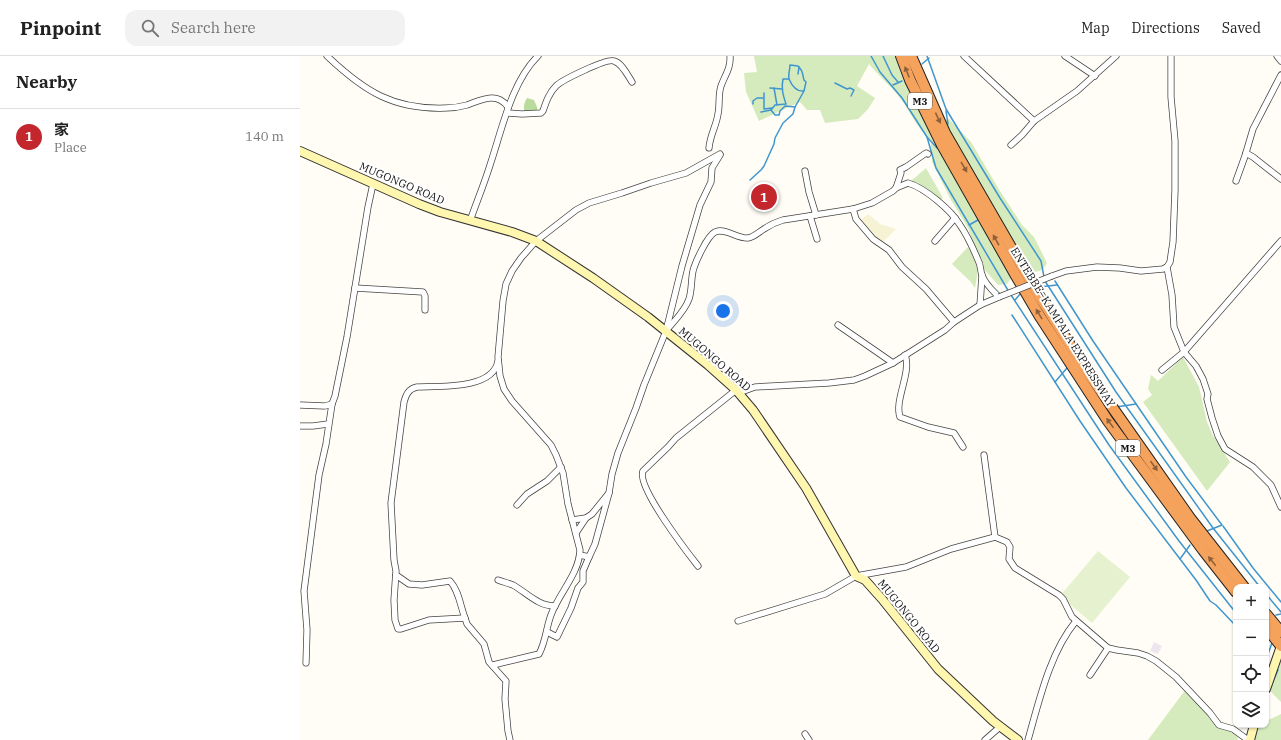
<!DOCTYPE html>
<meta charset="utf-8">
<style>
:root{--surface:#fff;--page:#f2f2f2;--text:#222;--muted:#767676;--line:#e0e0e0;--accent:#c4262e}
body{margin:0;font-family:"IBM Plex Serif","Noto Sans SC",serif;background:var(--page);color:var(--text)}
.controls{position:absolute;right:12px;bottom:12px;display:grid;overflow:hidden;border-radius:8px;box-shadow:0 1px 3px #0004}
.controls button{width:36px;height:36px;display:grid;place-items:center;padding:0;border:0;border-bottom:1px solid var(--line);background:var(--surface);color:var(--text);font:20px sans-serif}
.you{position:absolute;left:423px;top:255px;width:14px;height:14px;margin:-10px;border:3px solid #fff;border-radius:50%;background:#1a73e8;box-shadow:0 0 0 6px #1a73e833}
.badge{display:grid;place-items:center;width:26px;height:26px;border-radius:50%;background:var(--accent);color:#fff;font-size:13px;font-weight:700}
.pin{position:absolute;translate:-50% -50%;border:2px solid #fff;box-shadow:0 1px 4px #0006}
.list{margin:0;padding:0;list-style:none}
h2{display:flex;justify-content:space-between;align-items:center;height:52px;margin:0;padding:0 16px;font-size:17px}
h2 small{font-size:13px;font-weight:400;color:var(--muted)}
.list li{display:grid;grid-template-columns:26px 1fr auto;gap:12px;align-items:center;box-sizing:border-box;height:56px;padding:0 16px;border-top:1px solid var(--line)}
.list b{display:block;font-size:15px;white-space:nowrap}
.list p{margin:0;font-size:13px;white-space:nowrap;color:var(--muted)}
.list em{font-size:13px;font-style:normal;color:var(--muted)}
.icon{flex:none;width:22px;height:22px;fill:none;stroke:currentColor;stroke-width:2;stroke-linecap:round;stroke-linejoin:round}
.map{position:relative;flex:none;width:981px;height:684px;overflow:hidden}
header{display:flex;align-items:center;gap:24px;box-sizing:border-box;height:56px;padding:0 20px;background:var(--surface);border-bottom:1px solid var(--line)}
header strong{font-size:19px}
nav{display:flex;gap:22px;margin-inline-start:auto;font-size:14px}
.search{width:280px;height:36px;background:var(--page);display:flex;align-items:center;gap:10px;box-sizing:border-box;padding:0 14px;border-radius:12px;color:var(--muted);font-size:15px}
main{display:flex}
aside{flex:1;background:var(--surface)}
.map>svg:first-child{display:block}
</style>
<header>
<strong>Pinpoint</strong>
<div class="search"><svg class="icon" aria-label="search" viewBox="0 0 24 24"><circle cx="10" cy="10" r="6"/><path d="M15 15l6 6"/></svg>Search here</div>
<nav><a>Map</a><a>Directions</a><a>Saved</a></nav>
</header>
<main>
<aside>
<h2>Nearby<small></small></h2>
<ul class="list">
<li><span class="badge">1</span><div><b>家</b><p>Place</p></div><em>140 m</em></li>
</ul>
</aside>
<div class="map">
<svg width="981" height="684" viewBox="0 0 981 684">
<rect width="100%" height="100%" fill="#fffdf5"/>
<polygon fill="#eee6ef" points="854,586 862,590 858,598 850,595"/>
<polygon fill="#f6f3d4" points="568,158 580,168 596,173 582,187 573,180 560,165"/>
<g fill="#d5ebbd">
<path d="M454,0H595L604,24L633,85L712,221L707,228L698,229L684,213L668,172L651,144L632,106L631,88L632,85C618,74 611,57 601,43C591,30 579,20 569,8L557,30L575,42L568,53L558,63L525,67L520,54H507L500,46L459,65L446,36L444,17L457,16Z"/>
<path d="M649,63L671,86L700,135L722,169L734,181L747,207C742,216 739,215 730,217L648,71L646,64Z"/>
<polygon points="626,112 643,142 640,144 627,133 611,125"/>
<path d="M668,191C678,208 679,211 675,232L670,225L652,208Z"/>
<polygon points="883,301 899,331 907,366 913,380 930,406 907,435 843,346 852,339 848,333 851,319 858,325"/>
<polygon points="981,605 981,646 971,636 970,633"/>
<polygon points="886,633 938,681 937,684 848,684"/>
<polygon points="981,658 981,684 952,684 958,669 966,669 966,665"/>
</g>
<path fill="#b9dc9c" d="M227,42L234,44L237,51V57L226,61C223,53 223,49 227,42Z"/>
<polygon fill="#e6f2cf" points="798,495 830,521 792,567 760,540"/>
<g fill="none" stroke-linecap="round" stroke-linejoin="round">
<g stroke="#3f96cf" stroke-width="1.5">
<polyline points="571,0 580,16 602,42 627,81 637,92"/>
<polyline points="583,0 592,19 598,26"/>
<polyline points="627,0 646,53 700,142 741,205 744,221"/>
<polyline points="622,8 629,2"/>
<polyline points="498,18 499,11"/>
<polyline points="535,27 547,33 550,32 554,34 551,40"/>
<polyline points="593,29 602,25"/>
<polyline points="470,32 482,33"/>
<polyline points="474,32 477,49"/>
<polyline points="464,37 464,53 472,52"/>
<polyline points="453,48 453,45 457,42 463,42"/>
<path d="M471,54L475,49L486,48C483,39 481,32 483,23H489"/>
<polyline points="646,55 648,68"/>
<polyline points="461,56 471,54 475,59 479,59 480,55 485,50 495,51"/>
<polyline points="627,81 636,112 709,236"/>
<path d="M450,124L461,114L464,110L474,88L475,82L483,67L493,58L495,51L504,35L506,26L504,24C502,17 504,16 498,10L490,9C490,13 488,19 489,23C492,30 497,36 504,35"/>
<polyline points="669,169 678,164"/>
<polyline points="745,225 816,336 913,472 960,531"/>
<polyline points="755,225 793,285 886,421 922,469 907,475"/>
<polyline points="739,231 757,229"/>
<polyline points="711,239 809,389 879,485 936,557"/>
<polyline points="715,244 720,238"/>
<polyline points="712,259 780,365 826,432 896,524 910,545 916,549 936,570"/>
<polyline points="755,326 767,312"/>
<polyline points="816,351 836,348"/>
<polyline points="923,470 953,512 981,546"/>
<polyline points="880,503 890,489"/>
<polyline points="966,538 981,556"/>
<polyline points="976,559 981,558"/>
<polyline points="966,596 968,598 972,587"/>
<polyline points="971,630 978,614"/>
</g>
<defs>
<g id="street">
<path d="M27,0C64,35 93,54 146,52C153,52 160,51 167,49C181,44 197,35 208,51"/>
<polyline points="664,0 734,65"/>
<polyline points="765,0 795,20"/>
<polyline points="977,0 981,5"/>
<path d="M207,57L222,58L241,57L243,55C246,46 249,37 256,30C262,24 307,2 314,5C322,7 328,20 332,26"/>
<polyline points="711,89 722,79 734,65 777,35 816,0"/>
<path d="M409,92C410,79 416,71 418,58C420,49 418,39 421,30C425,19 431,12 430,0"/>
<polyline points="946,97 953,101 981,123"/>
<polyline points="505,115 509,136 516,159"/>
<polyline points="936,125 945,100 953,73 981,19"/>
<polyline points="596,132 601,117 600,114 606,111 626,97 628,98"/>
<polyline points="553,153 556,163 573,183 589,194 602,211 626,233 654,266"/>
<polyline points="510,160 517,183"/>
<path d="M170,165C177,145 185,126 191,106C202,73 212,25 238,0"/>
<polyline points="635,185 655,162"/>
<polyline points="867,211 872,239 874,271 884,296 896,310 903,323 908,338 907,343 912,362 918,380 925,393 953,411 971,429 981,451"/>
<polyline points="752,220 766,215 797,211 820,212 841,215 863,213 867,211 870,206 873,186 875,134 875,85 871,41 871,0"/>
<polyline points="55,232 123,236 125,240 125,254"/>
<polyline points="680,249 682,219"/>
<polyline points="538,269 593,307"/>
<path d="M366,275C374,265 385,255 389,243C392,234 391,224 393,215C395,207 407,180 415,176C424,171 438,183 448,182C454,181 459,176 464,173C470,169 476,166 483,164L553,153L572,147L593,135L596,132L608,127C625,132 651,154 660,169C667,179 673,192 678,204C681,209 680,214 682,219C685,228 693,235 699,241L680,249L654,266L645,274L593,307L565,320L554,324L529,327L455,331L444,335L436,334L376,382L368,391L343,415C336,430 387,496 398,510"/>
<path d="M605,299C612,316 594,344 600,361L628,371L654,377L663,391"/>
<path d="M198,305C193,334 138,330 117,331C108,333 106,339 104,346L91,447L94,504L96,515L94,544L95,564L98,573H101L129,564L165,562L167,568L184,588L189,606L206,625L205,643L208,675L210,684"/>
<polyline points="862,314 884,296 981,185"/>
<polyline points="0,349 25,350 32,348"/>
<polyline points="0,370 13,370 28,368"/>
<polyline points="309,437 312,418 318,397 336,352 344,329 366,275 382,210 400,149 411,126 412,112 420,99"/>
<polyline points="217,449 227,438 247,425 261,411"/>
<polyline points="272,464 286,462 292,458 309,437 295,488 289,501 280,499"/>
<polyline points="276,477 286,462"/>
<polyline points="695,481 707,486 710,491 709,503 715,512 759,539 763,543 772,561 808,592 817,594 838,597 847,600 856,605 876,621 910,657 919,669 933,673 948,684"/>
<path d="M96,519L109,528L122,529L150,525C159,535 160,549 165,562"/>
<path d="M198,524C203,526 208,527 213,529C227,537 238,550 255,550"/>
<polyline points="438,565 525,538 556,520 606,511 651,493 695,481 684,399"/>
<polyline points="247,576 257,581 271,552 278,532 283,526 283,515 289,501"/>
<polyline points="6,607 7,574 4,535 19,419 26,388 32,348 35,340 47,281 68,151 73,128"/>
<path d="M193,609L239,598C246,585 246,572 251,559C259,537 279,518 280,494L268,448L263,417L256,399L251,389L212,345L204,333L200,320L198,301L203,245L206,228L212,215L221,202L236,185L276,154L289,147L322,137L351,127L386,117L420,98"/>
<polyline points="790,619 808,592"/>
<polyline points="505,678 509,684"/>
<polyline points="685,684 701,670"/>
<path d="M728,684C739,645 750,596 776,565"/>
</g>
<g id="secondary">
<polyline points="0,95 119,148 140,156 212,176 236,185 293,222 348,261 408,309 436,334 453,354 506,432 556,520 565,524 582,543 638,613 693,665 718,684"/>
<polyline points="966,633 981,590"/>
<polyline points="950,684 954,669"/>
</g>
<g id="highway">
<polyline points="601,0 610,24 642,89 715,218 739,259 808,365 903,494 936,536"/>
<polyline points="611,0 645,77 738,238 784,311 890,462 944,531"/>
<polyline points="966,558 981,576"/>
<polyline points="966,571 981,590"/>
</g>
</defs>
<use href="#street" stroke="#444" stroke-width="7"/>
<use href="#secondary" stroke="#333" stroke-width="10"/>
<use href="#highway" stroke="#222" stroke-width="12"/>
<use href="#street" stroke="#fff" stroke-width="5.5"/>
<use href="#secondary" stroke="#fff6b0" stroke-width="8"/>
<use href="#highway" stroke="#f5a25d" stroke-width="10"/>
<defs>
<polyline id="street-bridge" points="699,241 752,220"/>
</defs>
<use href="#street-bridge" stroke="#444" stroke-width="7" stroke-linecap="butt"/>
<use href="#street-bridge" stroke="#fff" stroke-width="5.5"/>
</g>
<defs><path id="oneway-solid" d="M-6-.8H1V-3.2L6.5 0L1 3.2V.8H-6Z"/></defs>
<g fill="#8e613b">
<use href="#oneway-solid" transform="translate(607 16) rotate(-112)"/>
<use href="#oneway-solid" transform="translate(638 62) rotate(65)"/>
<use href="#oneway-solid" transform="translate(664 111) rotate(60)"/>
<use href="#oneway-solid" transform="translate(696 184) rotate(-119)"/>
<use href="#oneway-solid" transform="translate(739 258) rotate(-121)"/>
<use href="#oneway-solid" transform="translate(810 367) rotate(-126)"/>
<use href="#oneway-solid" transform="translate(854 410) rotate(55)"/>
<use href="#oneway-solid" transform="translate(912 505) rotate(-129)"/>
</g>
<g text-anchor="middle" stroke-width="4" stroke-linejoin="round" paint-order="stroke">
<g fill="#fff" stroke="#585858" stroke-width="1">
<rect x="608" y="37" width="24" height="16" rx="3"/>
<rect x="816" y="384" width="24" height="16" rx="3"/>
</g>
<g font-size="10" font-weight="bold" fill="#111">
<text x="620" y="49">M3</text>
<text x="828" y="396">M3</text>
</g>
<g font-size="11" fill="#111" stroke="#fff">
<text transform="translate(102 127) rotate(23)" y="4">MUGONGO ROAD</text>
<text transform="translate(763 271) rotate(58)" y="4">ENTEBBE–KAMPALA EXPRESSWAY</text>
<text transform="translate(415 303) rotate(41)" y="4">MUGONGO ROAD</text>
<text transform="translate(609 560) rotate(51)" y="4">MUGONGO ROAD</text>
</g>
</g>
</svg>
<div class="controls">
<button>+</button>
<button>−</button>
<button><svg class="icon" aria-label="locate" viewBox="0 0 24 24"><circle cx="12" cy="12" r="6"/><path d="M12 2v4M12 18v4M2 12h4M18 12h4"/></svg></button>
<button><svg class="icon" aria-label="layers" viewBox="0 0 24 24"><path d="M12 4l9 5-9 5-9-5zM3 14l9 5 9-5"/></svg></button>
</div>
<div class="you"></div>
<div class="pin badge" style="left:464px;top:141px">1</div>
</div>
</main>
